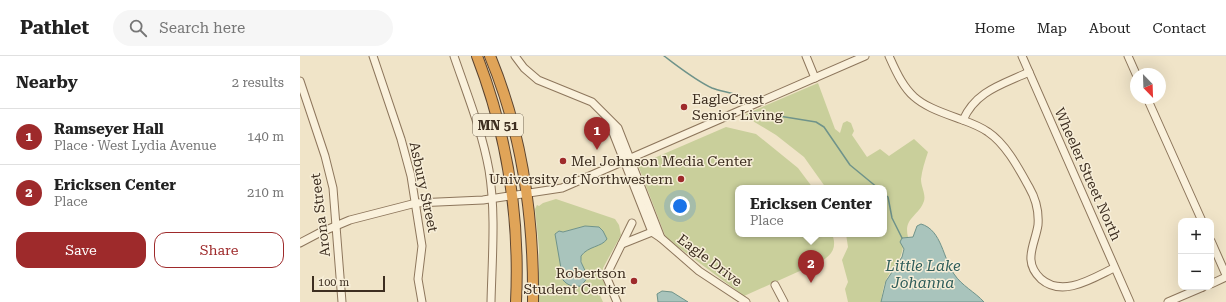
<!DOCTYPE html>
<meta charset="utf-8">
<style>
:root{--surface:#fff;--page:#f6f6f6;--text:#222;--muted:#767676;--line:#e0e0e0;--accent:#9e2a2b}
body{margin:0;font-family:"Roboto Serif",serif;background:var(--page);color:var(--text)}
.controls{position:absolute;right:12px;bottom:12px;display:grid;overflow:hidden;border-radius:8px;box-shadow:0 4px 16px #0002}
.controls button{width:36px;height:36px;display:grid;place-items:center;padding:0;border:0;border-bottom:1px solid var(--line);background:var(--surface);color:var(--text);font:20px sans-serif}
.compass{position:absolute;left:830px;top:12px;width:36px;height:36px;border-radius:50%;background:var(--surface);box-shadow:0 4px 16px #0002;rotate:157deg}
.scale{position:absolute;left:12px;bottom:10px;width:73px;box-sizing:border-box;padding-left:4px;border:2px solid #3d2e20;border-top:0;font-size:11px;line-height:14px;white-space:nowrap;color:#3d2e20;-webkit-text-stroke:3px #f7eed8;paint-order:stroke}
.you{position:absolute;left:380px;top:150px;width:14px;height:14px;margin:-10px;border:3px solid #fff;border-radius:50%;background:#1a73e8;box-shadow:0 0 0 6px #1a73e833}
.badge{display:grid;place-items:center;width:26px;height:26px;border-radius:50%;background:var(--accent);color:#fff;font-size:13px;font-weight:700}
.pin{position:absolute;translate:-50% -33px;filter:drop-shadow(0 1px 2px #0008)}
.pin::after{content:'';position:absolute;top:21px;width:14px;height:12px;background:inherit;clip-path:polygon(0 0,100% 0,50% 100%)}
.popup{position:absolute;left:435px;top:129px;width:152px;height:52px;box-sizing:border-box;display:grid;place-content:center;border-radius:8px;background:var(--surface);filter:drop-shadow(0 1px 3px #0005);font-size:13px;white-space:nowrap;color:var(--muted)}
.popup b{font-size:15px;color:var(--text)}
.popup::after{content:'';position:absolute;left:50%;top:100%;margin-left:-8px;border:8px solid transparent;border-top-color:var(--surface)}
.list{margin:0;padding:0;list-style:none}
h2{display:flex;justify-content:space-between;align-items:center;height:52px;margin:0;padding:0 16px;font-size:17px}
h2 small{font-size:13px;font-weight:400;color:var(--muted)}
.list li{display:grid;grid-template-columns:26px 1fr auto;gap:12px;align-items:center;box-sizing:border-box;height:56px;padding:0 16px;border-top:1px solid var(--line)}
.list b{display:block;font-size:15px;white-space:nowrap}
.list p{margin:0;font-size:13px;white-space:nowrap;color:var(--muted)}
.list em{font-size:13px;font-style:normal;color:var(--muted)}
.actions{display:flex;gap:8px;padding:12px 16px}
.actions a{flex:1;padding:9px 0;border:1px solid var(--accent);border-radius:12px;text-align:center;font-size:14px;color:var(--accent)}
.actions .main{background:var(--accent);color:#fff}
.icon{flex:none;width:22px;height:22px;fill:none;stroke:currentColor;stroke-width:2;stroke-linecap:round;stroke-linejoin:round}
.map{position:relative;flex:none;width:926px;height:246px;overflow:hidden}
header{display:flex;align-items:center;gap:24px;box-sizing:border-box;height:56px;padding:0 20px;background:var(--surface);border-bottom:1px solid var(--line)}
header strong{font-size:19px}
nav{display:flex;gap:22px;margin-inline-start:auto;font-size:14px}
.search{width:280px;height:36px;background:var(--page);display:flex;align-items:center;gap:10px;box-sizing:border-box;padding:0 14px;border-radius:22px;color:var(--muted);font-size:15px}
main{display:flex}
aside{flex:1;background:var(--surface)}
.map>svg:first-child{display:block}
</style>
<header>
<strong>Pathlet</strong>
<div class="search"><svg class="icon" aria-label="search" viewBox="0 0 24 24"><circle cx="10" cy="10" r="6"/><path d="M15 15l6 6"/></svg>Search here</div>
<nav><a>Home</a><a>Map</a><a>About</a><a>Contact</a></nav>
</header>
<main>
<aside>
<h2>Nearby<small>2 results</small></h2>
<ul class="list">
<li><span class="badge">1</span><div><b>Ramseyer Hall</b><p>Place · West Lydia Avenue</p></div><em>140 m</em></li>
<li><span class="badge">2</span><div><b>Ericksen Center</b><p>Place</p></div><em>210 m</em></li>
</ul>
<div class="actions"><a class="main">Save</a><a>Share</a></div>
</aside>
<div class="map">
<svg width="926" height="246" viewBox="0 0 926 246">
<rect width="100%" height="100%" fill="#f0e4c8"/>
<g fill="#c9cf9b" fill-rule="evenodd">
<path d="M518,27L535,73L540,77L543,67L547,65L551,67L554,75L552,79L567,101L580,93L589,100L614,83L628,96C625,105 622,114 621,123C621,131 626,138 624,145C619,160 603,162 608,181L603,182C605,203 594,207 586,224C583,231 582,239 581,246H548L545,233L548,226L542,204L548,191L546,178H584V132H526L504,101L476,79L446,61V58Z"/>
<path d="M426,71L456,78L498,112L513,132H438V178H532C537,190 533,198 522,205L444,240L366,182L338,109Z"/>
<path d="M256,143L315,163L319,169L321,179L303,212L302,221L307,232L299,237L303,246H239V192L235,153L237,149L239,150L243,147ZM285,170L299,171L303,187L289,192L281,200C280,212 293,220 281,230L255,178L259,175L263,176Z"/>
</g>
<g fill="#a9c4bc" stroke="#6f938a">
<path d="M621,168C642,174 643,203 654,218C662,230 675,236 684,246H581L586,225L602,201L604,193L600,186L602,182L613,181L617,170Z"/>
<path d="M285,170L299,171L303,175L307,183C302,191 288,190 281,200V206L288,221L281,230C274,231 268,230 263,224L255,178L259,175L263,176Z"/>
<polygon points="362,235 372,236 388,246 358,246 357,238"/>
</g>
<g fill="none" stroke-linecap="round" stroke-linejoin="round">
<g stroke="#6f938a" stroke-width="1.5">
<path d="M364,0C379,11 395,24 412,32C422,36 438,37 445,43"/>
<polyline points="454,56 516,66 524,71 550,109 578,132"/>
<polyline points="584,138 588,141 592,162 602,182"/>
</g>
<defs>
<g id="minor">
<polyline points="73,0 101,83 111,120 122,190 118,223 122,246"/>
<path d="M154,0C167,38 182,75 189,114C196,157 192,203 191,246"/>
<polyline points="215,0 224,12 238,24 292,46 318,72 361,182"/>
<polyline points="506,0 515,22"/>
<path d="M589,0C607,41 615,47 657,62C668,66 678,69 688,76C706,88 719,113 729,131C736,143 739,156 738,169C735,189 722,205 741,223C763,242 793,222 814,212"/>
<polyline points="722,0 830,246"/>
<polyline points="828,0 836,18"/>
<polyline points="0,25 25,100 33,132 42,246"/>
<polyline points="847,42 902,165"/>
<path d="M663,64C676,35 701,29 729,16"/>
<polyline points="313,69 312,74 352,176 361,182 399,215 446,246"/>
<polyline points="911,185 926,219"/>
<polyline points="0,187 19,177 50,164 116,147 183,144 262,132 565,0"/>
<polyline points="322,188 352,176"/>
<polyline points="911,228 926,221"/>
<polyline points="475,229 484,246"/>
<polyline points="317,246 306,220 332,167"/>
<polyline points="868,246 903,231"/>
</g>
<g id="highway">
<path d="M177,0C207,78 220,162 216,246"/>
<path d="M190,0C222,77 234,163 233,246"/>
</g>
</defs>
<use href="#minor" stroke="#8d765c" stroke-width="9"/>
<use href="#highway" stroke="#5b4430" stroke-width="12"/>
<use href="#minor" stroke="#faf1dc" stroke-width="7"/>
<use href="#highway" stroke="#e0a458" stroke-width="10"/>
</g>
<g fill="#9e2a2b" stroke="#f7eed8" stroke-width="1.5">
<circle cx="384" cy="51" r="4"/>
<circle cx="263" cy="105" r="4"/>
<circle cx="381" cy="123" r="4"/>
<circle cx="334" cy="225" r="4"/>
</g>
<g text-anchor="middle" stroke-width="3" stroke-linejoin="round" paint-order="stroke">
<rect fill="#f7eed8" stroke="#756857" stroke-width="1" x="173" y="58" width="50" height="22" rx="3"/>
<g font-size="13" font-weight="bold" fill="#3d2e20">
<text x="198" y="74">MN 51</text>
</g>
<g font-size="14" fill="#3d2e20" stroke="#f7eed8" text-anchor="start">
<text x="392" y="48">EagleCrest<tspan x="392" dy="16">Senior Living</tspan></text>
<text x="271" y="110">Mel Johnson Media Center</text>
<text x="373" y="128" text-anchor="end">University of Northwestern</text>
<text x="326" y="222" text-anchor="end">Robertson<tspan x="326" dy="16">Student Center</tspan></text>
</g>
<g font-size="14" fill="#3d2e20" stroke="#f7eed8">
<text transform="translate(788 118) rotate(66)" y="5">Wheeler Street North</text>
<text transform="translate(124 131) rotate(78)" y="5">Asbury Street</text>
<text transform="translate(20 159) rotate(-97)" y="5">Arona Street</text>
<text transform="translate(410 204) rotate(37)" y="5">Eagle Drive</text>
</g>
<g font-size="15" font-style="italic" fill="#2f5d5a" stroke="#f7eed8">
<text x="623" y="215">Little Lake<tspan x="623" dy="17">Johanna</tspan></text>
</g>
</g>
</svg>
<div class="controls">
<button>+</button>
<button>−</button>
</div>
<svg class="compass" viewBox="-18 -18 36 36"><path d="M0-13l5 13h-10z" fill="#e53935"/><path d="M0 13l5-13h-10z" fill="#767676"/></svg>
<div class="scale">100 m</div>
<div class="you"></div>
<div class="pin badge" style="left:297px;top:94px">1</div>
<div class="pin badge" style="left:511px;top:227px">2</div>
<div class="popup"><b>Ericksen Center</b>Place</div>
</div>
</main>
